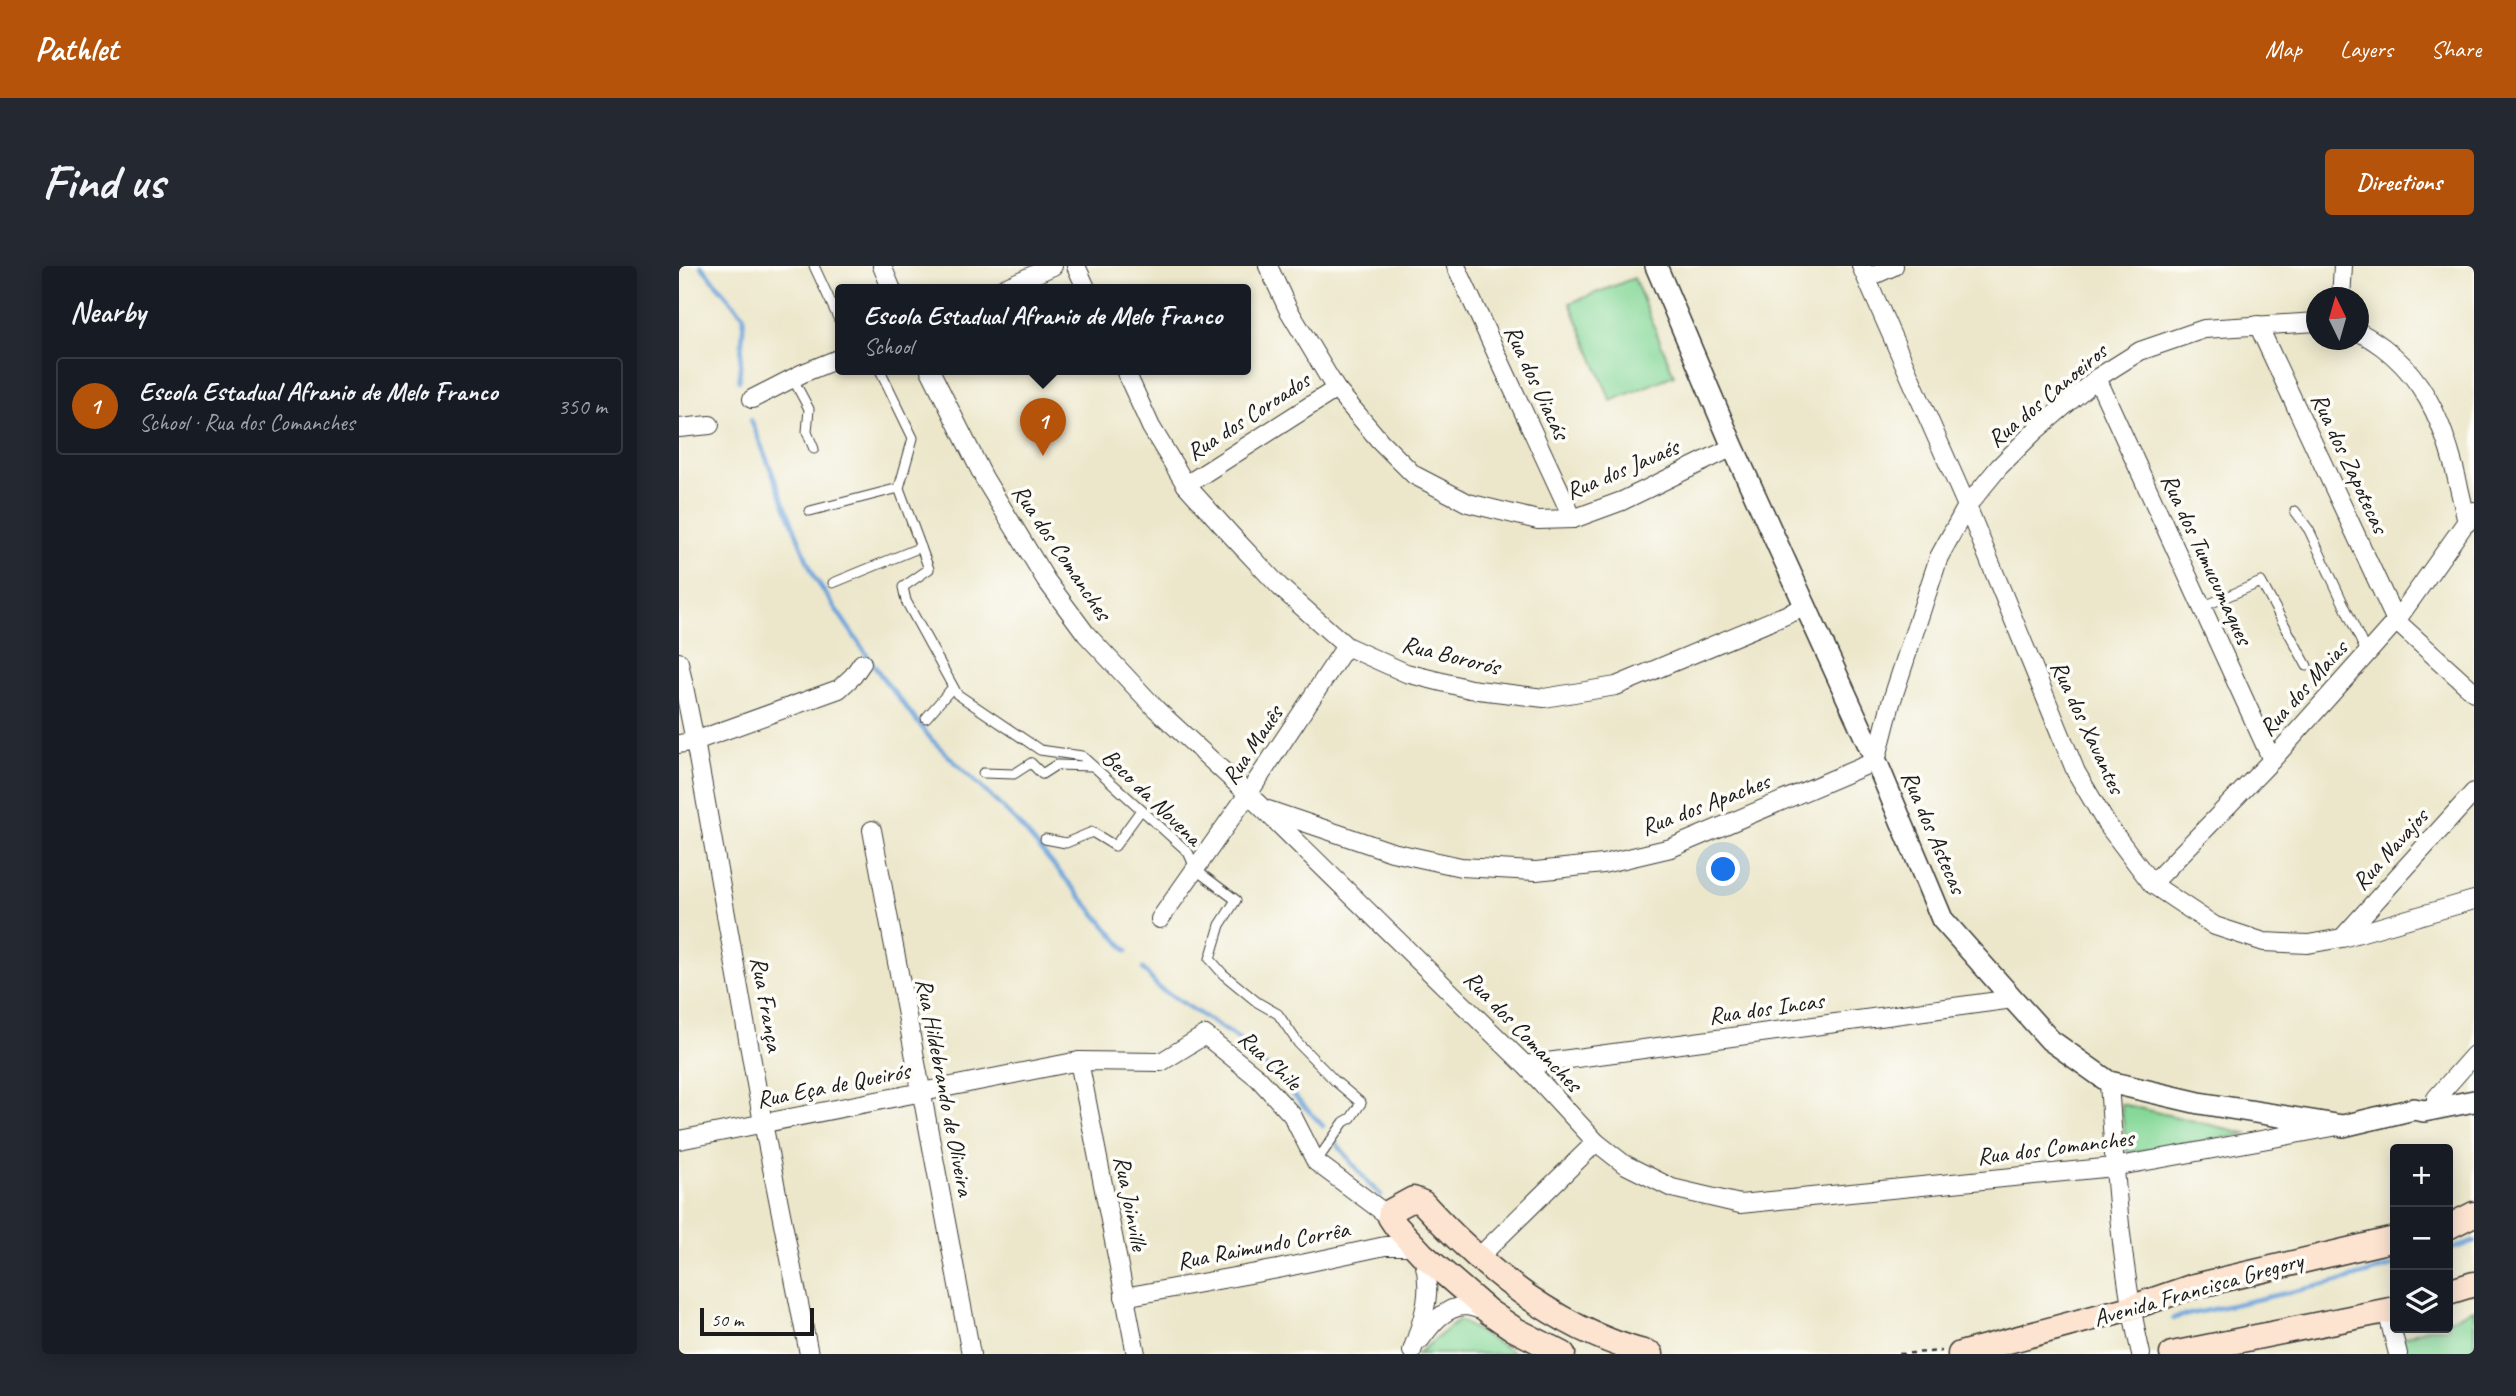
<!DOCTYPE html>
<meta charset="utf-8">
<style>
:root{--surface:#171b24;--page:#242831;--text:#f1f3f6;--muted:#9ea1a6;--line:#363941;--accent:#b45309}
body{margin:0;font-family:Caveat,sans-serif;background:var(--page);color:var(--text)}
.controls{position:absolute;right:21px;bottom:21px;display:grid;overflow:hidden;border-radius:7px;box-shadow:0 4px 18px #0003}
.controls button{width:63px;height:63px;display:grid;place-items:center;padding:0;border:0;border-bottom:2px solid var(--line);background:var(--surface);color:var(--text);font:35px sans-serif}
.compass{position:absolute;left:1627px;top:21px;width:63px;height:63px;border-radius:50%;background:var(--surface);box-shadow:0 4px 18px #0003;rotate:355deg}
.scale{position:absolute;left:21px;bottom:18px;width:114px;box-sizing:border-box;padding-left:7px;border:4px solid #1c1c1c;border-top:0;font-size:19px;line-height:24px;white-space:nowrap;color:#1c1c1c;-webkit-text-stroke:5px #fdfcf7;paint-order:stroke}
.you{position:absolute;left:1045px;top:604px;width:24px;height:24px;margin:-18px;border:5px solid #fff;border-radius:50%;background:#1a73e8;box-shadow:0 0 0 10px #1a73e833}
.badge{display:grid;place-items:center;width:46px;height:46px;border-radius:50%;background:var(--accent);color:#fff;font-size:23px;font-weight:700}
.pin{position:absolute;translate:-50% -58px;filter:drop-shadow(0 2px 4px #0008)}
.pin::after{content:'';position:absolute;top:37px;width:24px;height:21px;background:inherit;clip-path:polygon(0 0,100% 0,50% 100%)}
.popup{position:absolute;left:156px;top:18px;width:416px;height:91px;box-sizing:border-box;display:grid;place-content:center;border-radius:7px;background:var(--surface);filter:drop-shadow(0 2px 5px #0005);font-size:23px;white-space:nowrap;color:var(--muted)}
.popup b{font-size:26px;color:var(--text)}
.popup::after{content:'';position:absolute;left:50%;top:100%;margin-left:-14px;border:14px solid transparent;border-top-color:var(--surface)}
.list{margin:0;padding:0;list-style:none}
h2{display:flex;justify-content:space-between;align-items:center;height:91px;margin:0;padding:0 28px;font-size:30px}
h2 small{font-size:23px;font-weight:400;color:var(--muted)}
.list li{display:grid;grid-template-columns:46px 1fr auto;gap:21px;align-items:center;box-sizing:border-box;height:98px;margin:0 14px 14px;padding:0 14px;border:2px solid var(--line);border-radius:7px}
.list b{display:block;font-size:26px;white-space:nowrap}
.list p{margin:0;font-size:23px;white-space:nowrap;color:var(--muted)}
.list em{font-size:23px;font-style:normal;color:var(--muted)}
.icon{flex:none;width:38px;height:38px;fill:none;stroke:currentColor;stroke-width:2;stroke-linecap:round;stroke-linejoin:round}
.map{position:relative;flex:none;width:1795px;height:1088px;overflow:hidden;border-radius:7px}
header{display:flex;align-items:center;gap:42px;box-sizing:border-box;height:98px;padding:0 35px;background:var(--accent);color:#fff}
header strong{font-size:33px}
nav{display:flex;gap:38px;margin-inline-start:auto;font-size:24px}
.intro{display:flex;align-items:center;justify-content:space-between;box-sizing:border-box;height:168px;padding:0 42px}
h1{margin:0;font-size:49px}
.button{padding:18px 32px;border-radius:7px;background:var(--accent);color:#fff;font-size:24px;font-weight:700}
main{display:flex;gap:42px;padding:0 42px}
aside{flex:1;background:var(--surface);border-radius:7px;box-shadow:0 4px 18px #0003}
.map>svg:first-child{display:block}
</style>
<header>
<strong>Pathlet</strong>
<nav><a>Map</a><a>Layers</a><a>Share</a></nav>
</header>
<div class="intro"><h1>Find us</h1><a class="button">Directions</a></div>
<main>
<aside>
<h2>Nearby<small></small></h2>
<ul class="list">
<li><span class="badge">1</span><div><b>Escola Estadual Afranio de Melo Franco</b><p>School · Rua dos Comanches</p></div><em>350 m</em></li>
</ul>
</aside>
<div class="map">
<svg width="1795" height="1088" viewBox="0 0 1795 1088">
<rect width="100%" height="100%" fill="#fdfcf7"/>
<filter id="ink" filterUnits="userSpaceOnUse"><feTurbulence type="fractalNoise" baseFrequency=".0143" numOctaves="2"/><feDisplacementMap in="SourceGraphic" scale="14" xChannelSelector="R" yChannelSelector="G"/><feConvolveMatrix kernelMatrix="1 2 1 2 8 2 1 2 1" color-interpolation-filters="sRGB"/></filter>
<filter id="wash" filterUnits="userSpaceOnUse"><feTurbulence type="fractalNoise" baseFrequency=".00686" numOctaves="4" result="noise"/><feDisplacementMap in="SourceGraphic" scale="28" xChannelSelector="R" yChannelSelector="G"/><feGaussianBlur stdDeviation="1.57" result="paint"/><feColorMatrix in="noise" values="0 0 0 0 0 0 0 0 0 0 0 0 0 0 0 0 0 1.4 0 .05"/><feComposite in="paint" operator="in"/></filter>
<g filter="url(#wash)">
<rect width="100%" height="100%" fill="#ece7cb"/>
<g fill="#86d899" stroke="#517a5a" stroke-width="2">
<polygon points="955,12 995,109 932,135 891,37"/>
<polygon points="1442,838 1570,868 1448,887"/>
<polygon points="1795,1043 1795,1088 1723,1088 1718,1074 1749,1062 1769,1062 1769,1054"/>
<polygon points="780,1054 837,1088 738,1088"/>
</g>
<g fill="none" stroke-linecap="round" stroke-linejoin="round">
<g stroke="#6ba2d9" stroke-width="4.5">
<polyline points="22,0 65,50 60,115"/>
<polyline points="72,154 135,311 203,411 252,473 337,555 448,685"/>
<polyline points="464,703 480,722 563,775 644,860"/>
<polyline points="658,878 690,918 702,929"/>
<polyline points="1769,984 1795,976"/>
<polyline points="1494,1052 1666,1014 1716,999"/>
</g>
</g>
</g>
<g filter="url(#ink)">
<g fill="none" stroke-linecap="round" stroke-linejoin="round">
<defs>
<g id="service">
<polyline points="135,0 161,56"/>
<polyline points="201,104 234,172 220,222 250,303 224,321 227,335 278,428 361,484 403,490 509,586 517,604 557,634 541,659 531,693 544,708 578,736 599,748 619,777 656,815 682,837 672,852 665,856 637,896"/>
<polyline points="114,113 130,143 128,166 135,183"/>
<polyline points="131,245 220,222"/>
<polyline points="1616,245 1630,264 1688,388"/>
<polyline points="154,317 242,281"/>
<polyline points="1523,341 1582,316 1628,400"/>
<polyline points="247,452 274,421"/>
<polyline points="304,507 335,508 352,497 363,508 377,499 413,500"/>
<polyline points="366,573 387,577 413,566 436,580 462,544"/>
</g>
<g id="minor">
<polyline points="203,0 213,24"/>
<polyline points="397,0 408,24"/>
<polyline points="589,0 609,43 657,123 701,175 735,209 789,237 859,254 894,253 943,235 1054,181"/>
<polyline points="777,0 894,253"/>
<polyline points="1182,0 1288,240 1397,506 1427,557 1473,618 1536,660 1585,676 1629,678 1663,672 1795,634"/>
<polyline points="1188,12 1215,0"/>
<polyline points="321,24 374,0"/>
<polyline points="1662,32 1664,0"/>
<polyline points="1579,59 1717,355 1795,426"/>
<path d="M1680,66C1756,106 1771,179 1788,257"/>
<polyline points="251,104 305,212 367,314 407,368 477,443 569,528 846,799 917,876 945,898 993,922 1061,938 1435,901 1654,861"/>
<polyline points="446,104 472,161 507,219 553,270 601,321 667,380 727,407 791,423 865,432 937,420 1126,341"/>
<polyline points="1418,112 1593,494"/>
<polyline points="73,133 124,107 161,92"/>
<polyline points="0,162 31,159"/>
<polyline points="507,219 657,123"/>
<polyline points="0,396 16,475 84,857 130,1088"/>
<polyline points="0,478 16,475 160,423 174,410 183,397"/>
<polyline points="589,544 713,586 782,601 857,605 924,598 992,582 1197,495 1212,437 1260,291 1288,240 1320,201 1355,166 1418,112 1461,85 1525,63 1638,56"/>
<polyline points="193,564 292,1088"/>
<polyline points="1473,618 1593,494 1717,355 1795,245"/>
<polyline points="481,653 569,528 667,380"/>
<polyline points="1664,671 1795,526"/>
<polyline points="400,795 457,1088"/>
<polyline points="846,799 1334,733"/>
<path d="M1430,816C1436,907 1441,999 1462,1088"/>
<polyline points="1758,843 1757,832 1795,789"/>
<polyline points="0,874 400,795 482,796 526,769 579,812 613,849 637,896 711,951"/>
<polyline points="800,991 917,876"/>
<polyline points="445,1031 599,1003 706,980 737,980"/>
<polyline points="1708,1045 1719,1088"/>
<path d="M741,1074C752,1059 765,1041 786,1040C792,1040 801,1044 808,1046"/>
<path d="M733,1085C745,1050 755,1025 743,988"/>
</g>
<polyline id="tertiary" points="977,0 1054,181 1197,495 1263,653 1334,733 1371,774 1430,816 1520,837 1664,860 1735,843 1745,845 1795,835"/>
<g id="secondary">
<polyline points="1769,961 1795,948"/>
<polyline points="1769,1026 1795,1018"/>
<path d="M884,1088L835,1063L810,1046L743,988L717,960L711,951L712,945L734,933L744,937C805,1004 882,1066 972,1088"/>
<polyline points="1281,1088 1451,1042 1512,1021 1716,973"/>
<polyline points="1493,1088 1716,1043"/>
</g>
</defs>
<use href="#service" stroke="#3b3a36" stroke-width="11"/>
<use href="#minor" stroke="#3b3a36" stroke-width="20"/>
<use href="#tertiary" stroke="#3b3a36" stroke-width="24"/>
<use href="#secondary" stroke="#3b3a36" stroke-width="27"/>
<polyline stroke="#3b3a36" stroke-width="2.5" stroke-dasharray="5 5" stroke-linecap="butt" points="1220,1088 1263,1085"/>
<use href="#service" stroke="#fff" stroke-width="9"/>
<use href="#minor" stroke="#fff" stroke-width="18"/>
<use href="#tertiary" stroke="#fff" stroke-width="21"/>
<use href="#secondary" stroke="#fde4d1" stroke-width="24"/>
</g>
</g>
<g text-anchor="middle" stroke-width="7" stroke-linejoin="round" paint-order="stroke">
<g font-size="24" fill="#1c1c1c" stroke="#fdfcf7">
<text transform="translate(858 116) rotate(65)" y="8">Rua dos Uiacás</text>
<text transform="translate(1368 129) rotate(-40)" y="8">Rua dos Canoeiros</text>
<text transform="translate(569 150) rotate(-33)" y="8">Rua dos Coroados</text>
<text transform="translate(1671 197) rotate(65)" y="8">Rua dos Zapotecas</text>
<text transform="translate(943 203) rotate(-23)" y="8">Rua dos Javaés</text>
<text transform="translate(383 286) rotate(56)" y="8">Rua dos Comanches</text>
<text transform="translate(1528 293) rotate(65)" y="8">Rua dos Tumucumaques</text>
<text transform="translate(772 389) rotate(14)" y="8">Rua Bororós</text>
<text transform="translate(1624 422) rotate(-48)" y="8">Rua dos Maias</text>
<text transform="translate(1409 461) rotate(65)" y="8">Rua dos Xavantes</text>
<text transform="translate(573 479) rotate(-56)" y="8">Rua Mauês</text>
<text transform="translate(473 531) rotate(44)" y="8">Beco da Novena</text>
<text transform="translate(1026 538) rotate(-21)" y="8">Rua dos Apaches</text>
<text transform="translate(1255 566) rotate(67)" y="8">Rua dos Astecas</text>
<text transform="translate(1711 583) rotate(-48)" y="8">Rua Navajos</text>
<text transform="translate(88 738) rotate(80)" y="8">Rua França</text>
<text transform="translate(1087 742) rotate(-8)" y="8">Rua dos Incas</text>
<text transform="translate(844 765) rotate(46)" y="8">Rua dos Comanches</text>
<text transform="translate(591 794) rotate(43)" y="8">Rua Chile</text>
<text transform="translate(154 819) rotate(-11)" y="8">Rua Eça de Queirós</text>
<text transform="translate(266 821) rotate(79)" y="8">Rua Hildebrando de Oliveira</text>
<text transform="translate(1376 881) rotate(-7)" y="8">Rua dos Comanches</text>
<text transform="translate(452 937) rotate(79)" y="8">Rua Joinville</text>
<text transform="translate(584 979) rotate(-11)" y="8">Rua Raimundo Corrêa</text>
<text transform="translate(1519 1023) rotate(-16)" y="8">Avenida Francisca Gregory</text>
</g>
</g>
</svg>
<div class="controls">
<button>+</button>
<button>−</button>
<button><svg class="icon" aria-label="layers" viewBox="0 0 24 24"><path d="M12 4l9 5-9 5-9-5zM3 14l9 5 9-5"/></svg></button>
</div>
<svg class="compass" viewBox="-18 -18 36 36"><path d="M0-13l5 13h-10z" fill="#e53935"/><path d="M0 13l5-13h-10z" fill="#9ea1a6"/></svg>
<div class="scale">50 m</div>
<div class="you"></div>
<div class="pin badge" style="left:364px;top:190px">1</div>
<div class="popup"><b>Escola Estadual Afranio de Melo Franco</b>School</div>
</div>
</main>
